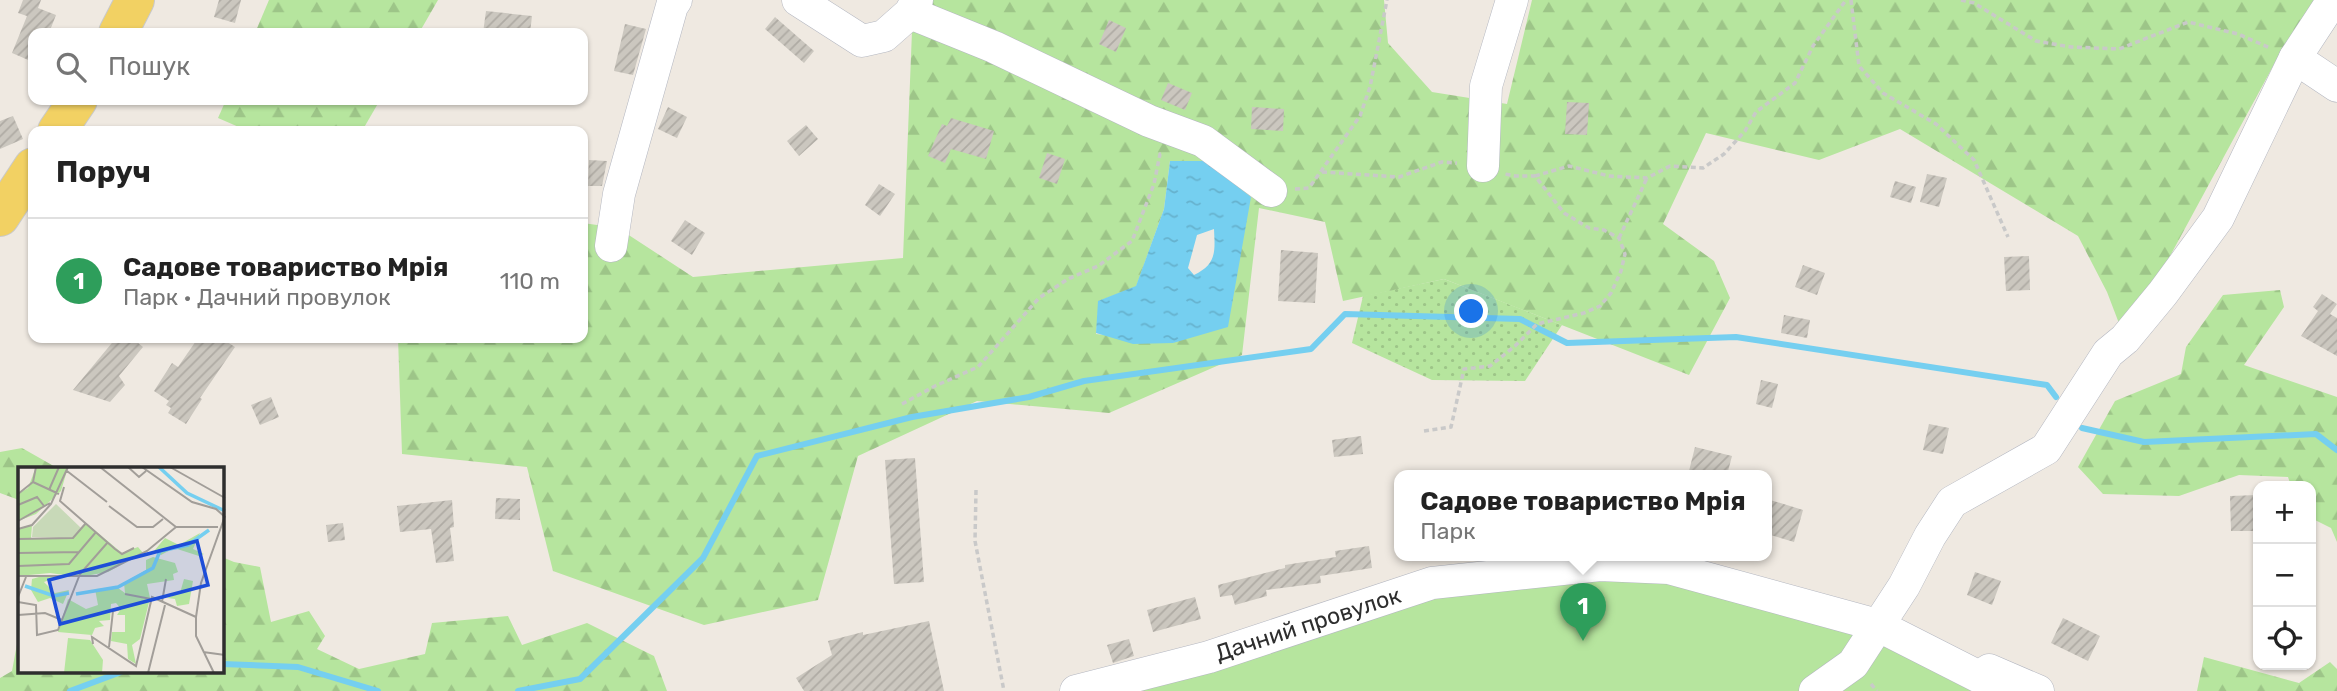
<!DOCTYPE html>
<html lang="uk">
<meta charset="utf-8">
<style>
:root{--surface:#fff;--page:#f2f2f2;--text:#222;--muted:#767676;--line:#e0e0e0;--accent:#111827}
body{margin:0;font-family:Rubik,sans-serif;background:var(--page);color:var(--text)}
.controls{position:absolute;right:21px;bottom:21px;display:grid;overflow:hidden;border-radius:14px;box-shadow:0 2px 5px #0004}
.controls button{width:63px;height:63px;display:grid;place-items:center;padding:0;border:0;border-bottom:2px solid var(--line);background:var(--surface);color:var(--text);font:35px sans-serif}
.you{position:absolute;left:1472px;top:312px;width:24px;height:24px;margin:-18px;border:5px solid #fff;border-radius:50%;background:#1a73e8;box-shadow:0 0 0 10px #1a73e833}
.badge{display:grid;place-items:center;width:46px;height:46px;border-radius:50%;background:var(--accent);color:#fff;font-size:23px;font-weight:700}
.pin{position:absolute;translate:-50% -58px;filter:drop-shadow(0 2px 4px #0008)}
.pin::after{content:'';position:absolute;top:37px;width:24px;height:21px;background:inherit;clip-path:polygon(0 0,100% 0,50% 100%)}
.popup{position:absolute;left:1394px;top:470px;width:378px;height:91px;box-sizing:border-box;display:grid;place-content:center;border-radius:14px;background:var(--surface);filter:drop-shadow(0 2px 5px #0005);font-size:23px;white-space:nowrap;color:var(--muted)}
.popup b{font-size:26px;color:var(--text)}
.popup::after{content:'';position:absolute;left:50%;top:100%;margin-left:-14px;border:14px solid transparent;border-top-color:var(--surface)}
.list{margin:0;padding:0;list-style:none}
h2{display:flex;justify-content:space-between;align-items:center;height:91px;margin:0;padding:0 28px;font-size:30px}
h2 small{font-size:23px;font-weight:400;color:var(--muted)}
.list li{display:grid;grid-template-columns:46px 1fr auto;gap:21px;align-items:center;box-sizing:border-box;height:126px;padding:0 28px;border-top:2px solid var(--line)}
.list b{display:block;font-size:26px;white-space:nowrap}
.list p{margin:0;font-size:23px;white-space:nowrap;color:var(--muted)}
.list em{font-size:23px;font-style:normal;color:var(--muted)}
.icon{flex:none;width:38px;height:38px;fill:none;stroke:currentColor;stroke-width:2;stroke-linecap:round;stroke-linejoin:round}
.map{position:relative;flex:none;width:2337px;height:691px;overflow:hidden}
.search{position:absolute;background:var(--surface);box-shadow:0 2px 5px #0004;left:28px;top:28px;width:560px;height:77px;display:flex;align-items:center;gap:18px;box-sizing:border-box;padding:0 24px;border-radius:14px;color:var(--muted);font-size:26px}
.panel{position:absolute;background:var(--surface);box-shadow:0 2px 5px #0004;left:28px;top:126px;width:560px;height:217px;border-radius:14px}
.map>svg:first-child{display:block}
</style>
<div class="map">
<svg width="2337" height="691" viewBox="0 0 2337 691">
<defs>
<pattern id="grass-dots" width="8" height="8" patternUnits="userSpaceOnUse" patternTransform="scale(1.75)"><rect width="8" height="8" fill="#b6e59e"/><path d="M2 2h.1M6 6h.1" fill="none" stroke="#9dc588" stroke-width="1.8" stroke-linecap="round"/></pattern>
<pattern id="forest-firs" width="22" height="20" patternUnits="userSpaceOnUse" patternTransform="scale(1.75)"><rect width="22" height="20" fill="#b6e59e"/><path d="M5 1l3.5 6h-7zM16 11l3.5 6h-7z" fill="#9dc588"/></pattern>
<pattern id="water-ripples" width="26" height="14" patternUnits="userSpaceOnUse" patternTransform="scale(1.75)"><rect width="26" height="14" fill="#75cff0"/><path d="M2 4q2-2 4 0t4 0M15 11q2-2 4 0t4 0" fill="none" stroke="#66b2ce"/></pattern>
<pattern id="building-hatch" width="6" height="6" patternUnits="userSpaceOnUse" patternTransform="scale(1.75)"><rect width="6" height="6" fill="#cbc7bf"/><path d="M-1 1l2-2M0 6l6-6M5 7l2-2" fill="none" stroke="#afaba4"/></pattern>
</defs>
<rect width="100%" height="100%" fill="#efe9e1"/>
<polygon fill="url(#grass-dots)" points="1444,279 1562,325 1525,381 1432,380 1352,343 1363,296"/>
<g fill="url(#forest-firs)" fill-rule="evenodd">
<polygon points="269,0 438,0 419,33 255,33"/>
<path d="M931,0H1384L1388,43L1432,92L1507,104L1532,0H2337L2278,57L2125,339L2107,292L2078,236L1900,129L1819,160L1706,133L1663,224L1714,261L1730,298L1689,375L1444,279L1343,301L1325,222L1259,208L1242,355L1109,413L977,401L858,456L818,600L704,625L553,571L527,467L402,454L398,338H583V223L618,228L693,277L903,258L912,31ZM1170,161L1251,197L1173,343L1096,334L1099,301L1136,287L1164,209Z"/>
<polygon points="226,100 380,100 362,131 248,131 218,118"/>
<polygon points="2280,290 2284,307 2244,365 2337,397 2337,542 2331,528 2311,518 2311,486 2291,486 2288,477 2239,475 2179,496 2103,494 2078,467 2115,401 2181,374 2186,347 2223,295"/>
<polygon points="22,448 59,469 19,469 19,500 0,493 0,452"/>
<polygon points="222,557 234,562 260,567 271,622 309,611 325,636 317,649 359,669 425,654 432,623 508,616 522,645 587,623 654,656 667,691 0,691 0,678 12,671 19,633 19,672 222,672"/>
<polygon points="2204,657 2299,683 2330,662 2337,669 2337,691 2197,691"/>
</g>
<polygon fill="#b6e59e" points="1600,565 1877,625 2007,691 1076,691 1432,583"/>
<path fill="url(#water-ripples)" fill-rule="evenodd" d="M1170,161H1205L1251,197L1228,327L1173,343L1133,344L1096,333L1098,301L1136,286L1164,209ZM1214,229C1215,251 1217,264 1194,275L1188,268L1197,235Z"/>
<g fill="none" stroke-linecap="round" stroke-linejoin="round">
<g stroke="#75cff0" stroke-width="6">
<polyline points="2082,428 2144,442 2316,434 2337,450"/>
<polyline points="222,664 298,667 378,691"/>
<polyline points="70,691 121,672"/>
<polyline points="518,691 580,679 703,558 757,456 912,417 1029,397 1084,381 1311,349 1345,314 1520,319 1567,343 1736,337 2047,385 2056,397"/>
</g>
</g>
<g fill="url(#building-hatch)">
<polygon points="23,0 41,0 38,8 56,15 49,33 33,33 33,62 12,53 27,16 18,13"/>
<polygon points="219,0 241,0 235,23 214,17"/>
<polygon points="486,11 532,16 530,33 483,33"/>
<polygon points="775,17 814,51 804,63 765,29"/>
<polygon points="1109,20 1126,28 1116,52 1099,44"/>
<polygon points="625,24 646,29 633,75 614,71"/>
<polygon points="1168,83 1192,93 1185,110 1161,100"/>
<polygon points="1567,102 1589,103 1587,135 1565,134"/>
<polygon points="668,107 687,117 677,138 658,129"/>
<polygon points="1252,107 1284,109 1283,131 1251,129"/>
<polygon points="13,116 23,139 0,149 0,121"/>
<polygon points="951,118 994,131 986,159 951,149 945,163 928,156 942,124 947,126"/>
<polygon points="806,125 818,139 799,156 787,141"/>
<polygon points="1047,153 1065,159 1057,184 1039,178"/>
<polygon points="589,160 607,161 602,186 588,186"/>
<polygon points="1927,174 1947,178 1939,207 1920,202"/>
<polygon points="1895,181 1916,187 1911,203 1890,197"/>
<polygon points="879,184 895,194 880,216 865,205"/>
<polygon points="685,220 705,233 692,255 671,241"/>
<polygon points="1281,250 1318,253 1315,303 1278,301"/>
<polygon points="2029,256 2030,290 2006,291 2004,257"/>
<polygon points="1803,265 1825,273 1817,295 1795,287"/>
<polygon points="2322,294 2337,304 2330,314 2337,318 2337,356 2301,336 2318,311 2313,307"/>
<polygon points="1784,315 1810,320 1807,338 1781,333"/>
<polygon points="116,338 132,338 143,347 119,376 125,385 110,402 73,390"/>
<polygon points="198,338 221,338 235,347 200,398 202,399 186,424 168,413 171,408 166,405 169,401 154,391 172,363 178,367"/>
<polygon points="1761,380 1778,384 1772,408 1756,404"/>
<polygon points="271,397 279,417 260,425 251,405"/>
<polygon points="1929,424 1949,428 1943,454 1923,450"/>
<polygon points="1361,436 1363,454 1334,457 1332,440"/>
<polygon points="1695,447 1732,456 1727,475 1688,475"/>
<polygon points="915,458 924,582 894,584 885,460"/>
<polygon points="2258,495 2258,531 2231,531 2230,496"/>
<polygon points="496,498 520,499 520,520 495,519"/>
<polygon points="1767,499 1803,510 1794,542 1767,534"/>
<polygon points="452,500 454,527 450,528 454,561 436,563 431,529 400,532 397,506"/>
<polygon points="343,523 345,540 328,542 326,525"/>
<polygon points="1369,546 1372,568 1320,576 1321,583 1266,590 1267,596 1235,605 1232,595 1220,597 1218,585 1285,568 1285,565 1336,557 1335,551"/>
<polygon points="1975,572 2001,581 1992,605 1967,595"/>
<polygon points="1195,597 1201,619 1153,632 1147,610"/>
<polygon points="2063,618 2100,636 2088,661 2051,643"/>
<polygon points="929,621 944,691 804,691 796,678 832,655 828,641 863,632 863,635"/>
<polygon points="1129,639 1134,656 1113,663 1107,645"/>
</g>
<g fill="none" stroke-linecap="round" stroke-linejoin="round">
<defs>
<g id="minor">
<polyline points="798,0 862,41 884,36 910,13 917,0"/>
<polyline points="910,13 994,47 1149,121 1203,141 1271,191"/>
<polyline points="2295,58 2337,86"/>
<polyline points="1483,166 1486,86 1512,0"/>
<polyline points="611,246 619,194 672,6 676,0"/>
<polyline points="1989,670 2038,691"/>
<polyline points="1076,691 1209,657 1432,583 1600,565 1669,568 1877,625 2007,691"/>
<polyline points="1815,691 1853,664 1904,586 1930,536 1952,502 2046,449 2108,353 2125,339 2163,293 2218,218 2295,58 2333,0"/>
</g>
<g id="major">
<polyline points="118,33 135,0"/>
<polyline points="57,131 78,100"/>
<polyline points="0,217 33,167"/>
</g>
</defs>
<use href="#minor" stroke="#b4b7c1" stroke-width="33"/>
<use href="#major" stroke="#c9c9c9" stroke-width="40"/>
<g stroke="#c9c9c9" stroke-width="3.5" stroke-dasharray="5 3.5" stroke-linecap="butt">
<polyline points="1851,0 1859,66 1883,93 1936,124 1974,160 2008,237"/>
<polyline points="1961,0 1974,3 2036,41 2071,47 2119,49 2188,22 2238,34 2270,48"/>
<polyline points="1322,172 1399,177 1442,162 1457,163"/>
<polyline points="1535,176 1569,166 1609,176 1647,178 1670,166 1703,168 1724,154 1745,131 1756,112 1795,83 1813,46 1846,0"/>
<polyline points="1295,189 1309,188 1360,116 1370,87 1387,0"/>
<polyline points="1619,238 1647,178"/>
<polyline points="902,404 935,386 978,367 1039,298 1068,279 1098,266 1132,241 1154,184 1160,154 1164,153"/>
<polyline points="1424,431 1451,427 1464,369 1490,366 1515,346 1537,324 1584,313 1600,306 1611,293 1621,271 1625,254 1619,238 1604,230 1589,228 1564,213 1535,176 1515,176 1505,174"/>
<polyline points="976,490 975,541 1004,691"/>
<polyline points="1871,684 1877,691"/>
</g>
<use href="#minor" stroke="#fff" stroke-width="32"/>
<use href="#major" stroke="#f2d163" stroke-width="38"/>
</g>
<g text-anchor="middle" stroke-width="5" stroke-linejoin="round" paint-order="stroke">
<g font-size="23" fill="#2e2e2e" stroke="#fff">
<text transform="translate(1308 624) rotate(-18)" y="8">Дачний провулок</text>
</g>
</g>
<g transform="translate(18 467)">
<rect width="206" height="206" fill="#efe9e1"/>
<path d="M182,66L175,82L186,87L181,89L156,81L143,88L136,84L147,71L161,78ZM135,90L157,96L160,105L155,107L156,113L129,117L132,131L122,172L114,178L118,197L110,192L109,177L93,174L94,165H107V148H99L103,142L98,136L93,137L92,153L81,154L86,159L77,161L74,168L40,165L50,132L68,142L80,138L77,122L100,121L107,126L106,116L128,103V93ZM21,110H39L26,115L37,126L51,123L45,137L32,131L20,135L13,123L14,112ZM166,112L175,114L171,137L159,139L157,132L149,131L162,126Z" fill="#b6e59e"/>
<path d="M38,37L63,61L55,71L14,70L15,60Z" fill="#c8d9b8"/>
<path d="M18,0H50L43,24L18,47L0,54V27L10,21ZM68,56L104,86L120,80L125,86L90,105L61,110L32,106L0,109V62L14,58L13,71H55ZM50,171L72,173L85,193L84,206H46Z" fill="#b6e59e"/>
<path fill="none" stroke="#75cff0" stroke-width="3.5" d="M141,0L169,26L207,44M7,119L36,129L51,126M58,127L100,120L135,101L142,84L170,78L191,63"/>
<path fill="none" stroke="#a29e99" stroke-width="2" d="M82,0L158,60H200M110,0L121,10L128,4M124,0L174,35L198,42L207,50M152,0L207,31M49,4L89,35M15,15L41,27M46,20L42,34L97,82L104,87L116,81M31,23L41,0M0,27L15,15L18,0M0,38L19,30L26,39M91,39L119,60H135L145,52M0,54L32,36M0,62L14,58L33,37L50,0M0,72L55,71L68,56M0,86L61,85M0,99L51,97L78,65M0,109H79L129,84L158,60M107,127L133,132M0,130L8,110M0,135L18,138L19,168L40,163L62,107L90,75M144,135L148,112M0,148L27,146L44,153M75,177L74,170L118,199L134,130L178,150M91,180L95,144L103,142M185,185L207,188M130,206L147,138M196,206L178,169V150L183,116L207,49"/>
<path fill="#1d4ed8" fill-opacity="0.15" stroke="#1d4ed8" stroke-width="3.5" d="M179,74L190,118L42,157L31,113Z"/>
<rect width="206" height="206" fill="none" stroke="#2e2e2e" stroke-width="3.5"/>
</g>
</svg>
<div class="controls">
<button>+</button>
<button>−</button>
<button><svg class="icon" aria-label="locate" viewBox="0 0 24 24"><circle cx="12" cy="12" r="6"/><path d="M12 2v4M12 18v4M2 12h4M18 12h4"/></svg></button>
</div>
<div class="you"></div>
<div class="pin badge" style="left:1583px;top:641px;background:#2e9e5b">1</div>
<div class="popup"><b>Садове товариство Мрія</b>Парк</div>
<div class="search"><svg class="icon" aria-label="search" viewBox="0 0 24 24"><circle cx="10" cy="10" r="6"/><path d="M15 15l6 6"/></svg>Пошук</div>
<section class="panel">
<h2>Поруч<small></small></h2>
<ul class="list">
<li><span class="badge" style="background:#2e9e5b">1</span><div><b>Садове товариство Мрія</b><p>Парк · Дачний провулок</p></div><em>110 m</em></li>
</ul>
</section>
</div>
